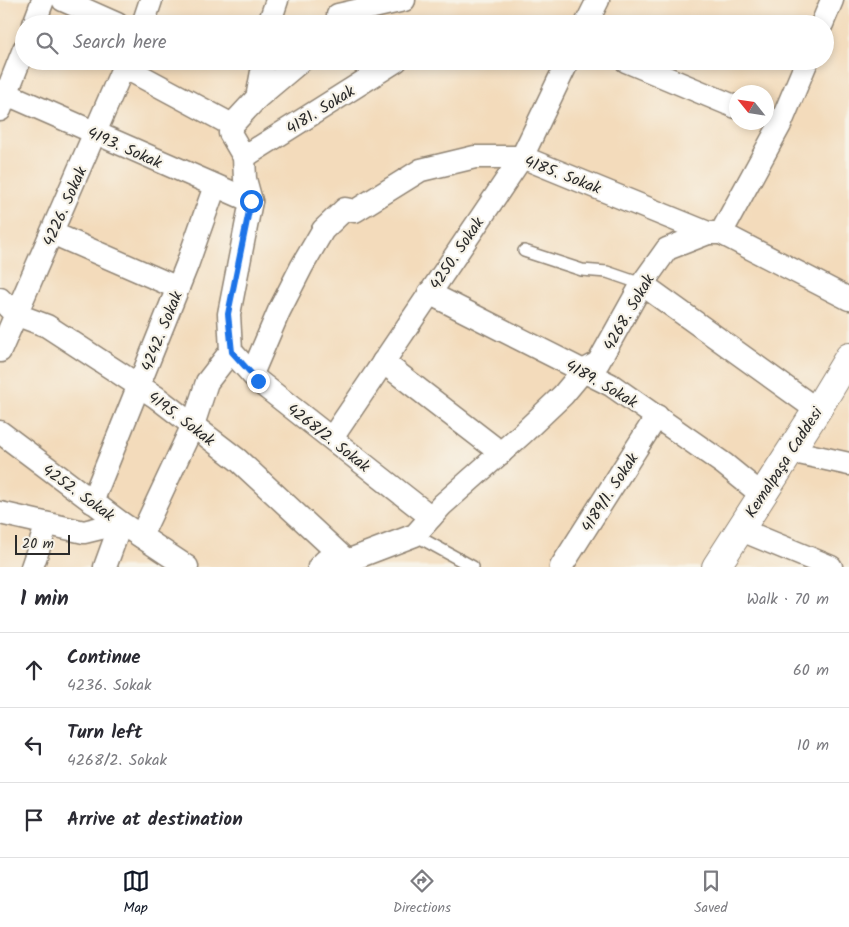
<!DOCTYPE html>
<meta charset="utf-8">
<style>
:root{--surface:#fff;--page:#f7f7f7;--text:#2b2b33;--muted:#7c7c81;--line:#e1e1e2;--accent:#111827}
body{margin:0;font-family:Kalam,sans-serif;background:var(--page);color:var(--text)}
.compass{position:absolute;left:729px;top:85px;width:45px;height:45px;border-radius:50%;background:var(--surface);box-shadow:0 2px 8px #0003;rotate:300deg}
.scale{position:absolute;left:15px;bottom:12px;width:55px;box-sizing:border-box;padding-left:5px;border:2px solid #2b2b2b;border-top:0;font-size:14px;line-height:18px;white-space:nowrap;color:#2b2b2b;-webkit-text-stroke:4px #f7f3e8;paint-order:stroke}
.stop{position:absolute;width:15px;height:15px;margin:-11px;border:4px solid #1a73e8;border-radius:50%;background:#fff}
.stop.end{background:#1a73e8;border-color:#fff;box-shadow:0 1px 5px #0008}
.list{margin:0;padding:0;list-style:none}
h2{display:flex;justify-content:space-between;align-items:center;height:65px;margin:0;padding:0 20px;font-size:21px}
h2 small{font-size:16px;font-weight:400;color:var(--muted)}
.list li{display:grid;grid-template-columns:32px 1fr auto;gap:15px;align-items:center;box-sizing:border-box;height:75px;padding:0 20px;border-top:1px solid var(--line)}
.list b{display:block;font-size:19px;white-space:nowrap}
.list p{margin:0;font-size:16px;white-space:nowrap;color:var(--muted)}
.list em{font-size:16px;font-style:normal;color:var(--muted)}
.icon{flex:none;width:28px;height:28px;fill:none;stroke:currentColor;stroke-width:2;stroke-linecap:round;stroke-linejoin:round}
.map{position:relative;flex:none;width:849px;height:567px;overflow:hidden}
.search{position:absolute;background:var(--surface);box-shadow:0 2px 8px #0003;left:15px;right:15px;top:15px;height:55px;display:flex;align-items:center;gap:12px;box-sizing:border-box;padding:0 18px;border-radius:28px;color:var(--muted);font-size:19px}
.sheet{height:290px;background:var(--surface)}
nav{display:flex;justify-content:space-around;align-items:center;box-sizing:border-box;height:70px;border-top:1px solid var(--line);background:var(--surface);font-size:14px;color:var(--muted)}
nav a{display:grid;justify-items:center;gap:2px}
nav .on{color:var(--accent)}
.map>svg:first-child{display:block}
</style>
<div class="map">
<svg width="849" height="567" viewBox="0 0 849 567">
<rect width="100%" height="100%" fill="#f7f3e8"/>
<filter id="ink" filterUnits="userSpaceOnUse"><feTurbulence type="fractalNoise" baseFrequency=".02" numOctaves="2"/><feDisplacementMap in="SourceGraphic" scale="10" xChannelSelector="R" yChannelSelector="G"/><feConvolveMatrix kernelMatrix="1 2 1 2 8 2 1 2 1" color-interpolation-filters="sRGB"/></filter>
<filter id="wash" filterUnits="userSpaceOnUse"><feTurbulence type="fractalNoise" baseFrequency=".0096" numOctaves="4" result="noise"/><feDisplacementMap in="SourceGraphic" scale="20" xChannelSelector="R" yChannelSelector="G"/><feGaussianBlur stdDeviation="1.12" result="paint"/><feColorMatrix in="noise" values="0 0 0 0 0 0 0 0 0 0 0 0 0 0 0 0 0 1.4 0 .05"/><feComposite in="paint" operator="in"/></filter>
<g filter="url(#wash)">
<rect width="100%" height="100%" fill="#f3dbbb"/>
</g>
<g filter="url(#ink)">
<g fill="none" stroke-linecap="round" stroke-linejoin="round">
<defs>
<g id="service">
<polyline points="524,251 582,270 607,272 642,284"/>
<polyline points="415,535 473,567"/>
</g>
<g id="minor">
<polyline points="63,0 117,24"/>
<polyline points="338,15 404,0"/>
<polyline points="34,24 43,0"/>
<polyline points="143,24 151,0"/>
<polyline points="269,24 277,0"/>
<polyline points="586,24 598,0"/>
<polyline points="822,24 832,0"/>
<polyline points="626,61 736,107"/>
<polyline points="124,67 232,125"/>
<polyline points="0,91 251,201"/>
<polyline points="257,98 301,61"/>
<polyline points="0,110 24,49"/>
<polyline points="232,125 257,98 264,61"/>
<polyline points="244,157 396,61"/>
<polyline points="52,233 178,288"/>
<polyline points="721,233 849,299"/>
<polyline points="642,284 817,410"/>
<polyline points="429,293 611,385 724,464 762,495"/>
<polyline points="0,299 15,314 47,326 156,397 238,460 347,561"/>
<polyline points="0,351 126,61"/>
<polyline points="231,351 258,381 431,517"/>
<polyline points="231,351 229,314 251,201 245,179 244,157 230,133 232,125"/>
<polyline points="383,362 501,453"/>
<polyline points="252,374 279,311 302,266 323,230 345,209 355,211 421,170 475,157 522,157 708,233"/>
<polyline points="0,432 121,523 105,567"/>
<polyline points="332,438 522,157 568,61"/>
<polyline points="790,451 849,464"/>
<polyline points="92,502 187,265 215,186"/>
<polyline points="0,513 84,532 121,523 187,567"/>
<polyline points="739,529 831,567"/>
<polyline points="141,536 193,425 207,382 231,351"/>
<polyline points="32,567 47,524"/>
<polyline points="319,567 325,561 347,561 415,535 442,505 522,434 563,395 583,371 598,363 642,284 667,249 708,233 721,233 780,125 807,61"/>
<polyline points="561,567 657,416"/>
</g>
<polyline id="primary" points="716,567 817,410 849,357"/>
</defs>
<use href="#service" stroke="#8f8373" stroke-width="14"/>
<use href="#minor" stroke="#8f8373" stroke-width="25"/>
<use href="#primary" stroke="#8f8373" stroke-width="30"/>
<use href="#service" stroke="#fff" stroke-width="11"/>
<use href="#minor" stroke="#fff" stroke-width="22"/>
<use href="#primary" stroke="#fff" stroke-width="28"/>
</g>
</g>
<g fill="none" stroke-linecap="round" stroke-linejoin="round" filter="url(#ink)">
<polyline stroke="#1a73e8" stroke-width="6" points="251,201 228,314 232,352 258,381"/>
</g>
<g text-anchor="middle" stroke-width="4.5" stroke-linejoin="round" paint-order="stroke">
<g font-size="16" fill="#2b2b2b" stroke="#f7f3e8">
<text transform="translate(320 109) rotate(-32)" y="6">4181. Sokak</text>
<text transform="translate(125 147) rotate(24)" y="6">4193. Sokak</text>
<text transform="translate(563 174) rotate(21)" y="6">4185. Sokak</text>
<text transform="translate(64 206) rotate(-66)" y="6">4226. Sokak</text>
<text transform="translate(456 253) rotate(-56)" y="6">4250. Sokak</text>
<text transform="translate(628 312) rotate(-60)" y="6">4268. Sokak</text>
<text transform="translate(161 331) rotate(-68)" y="6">4242. Sokak</text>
<text transform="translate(602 383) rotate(30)" y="6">4189. Sokak</text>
<text transform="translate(182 418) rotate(37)" y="6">4195. Sokak</text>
<text transform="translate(329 437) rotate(38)" y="6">4268/2. Sokak</text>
<text transform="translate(783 462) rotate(-57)" y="6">Kemalpaşa Caddesi</text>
<text transform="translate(79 492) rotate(36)" y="6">4252. Sokak</text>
<text transform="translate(609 492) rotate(-57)" y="6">4189/1. Sokak</text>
</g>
</g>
</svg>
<svg class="compass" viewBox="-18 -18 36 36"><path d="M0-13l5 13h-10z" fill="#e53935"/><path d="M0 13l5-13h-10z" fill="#7c7c81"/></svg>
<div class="scale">20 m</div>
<div class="stop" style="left:251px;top:201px"></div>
<div class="stop end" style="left:258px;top:381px"></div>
<div class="search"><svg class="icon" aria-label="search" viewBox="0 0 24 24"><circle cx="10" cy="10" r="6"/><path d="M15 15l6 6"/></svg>Search here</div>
</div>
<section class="sheet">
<h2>1 min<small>Walk · 70 m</small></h2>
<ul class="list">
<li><svg class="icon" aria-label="ahead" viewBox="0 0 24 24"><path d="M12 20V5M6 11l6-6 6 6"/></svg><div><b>Continue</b><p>4236. Sokak</p></div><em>60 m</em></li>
<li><svg class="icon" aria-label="left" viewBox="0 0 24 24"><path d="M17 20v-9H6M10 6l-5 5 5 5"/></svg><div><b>Turn left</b><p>4268/2. Sokak</p></div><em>10 m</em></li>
<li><svg class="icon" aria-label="arrive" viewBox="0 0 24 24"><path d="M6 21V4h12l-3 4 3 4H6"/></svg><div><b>Arrive at destination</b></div></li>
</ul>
</section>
<nav>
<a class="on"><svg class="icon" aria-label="map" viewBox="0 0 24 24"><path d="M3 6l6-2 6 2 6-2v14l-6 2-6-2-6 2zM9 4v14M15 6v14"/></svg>Map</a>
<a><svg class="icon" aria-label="directions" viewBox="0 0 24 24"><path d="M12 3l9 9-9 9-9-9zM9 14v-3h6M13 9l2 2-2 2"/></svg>Directions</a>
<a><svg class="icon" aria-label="saved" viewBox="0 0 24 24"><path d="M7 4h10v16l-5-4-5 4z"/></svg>Saved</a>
</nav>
